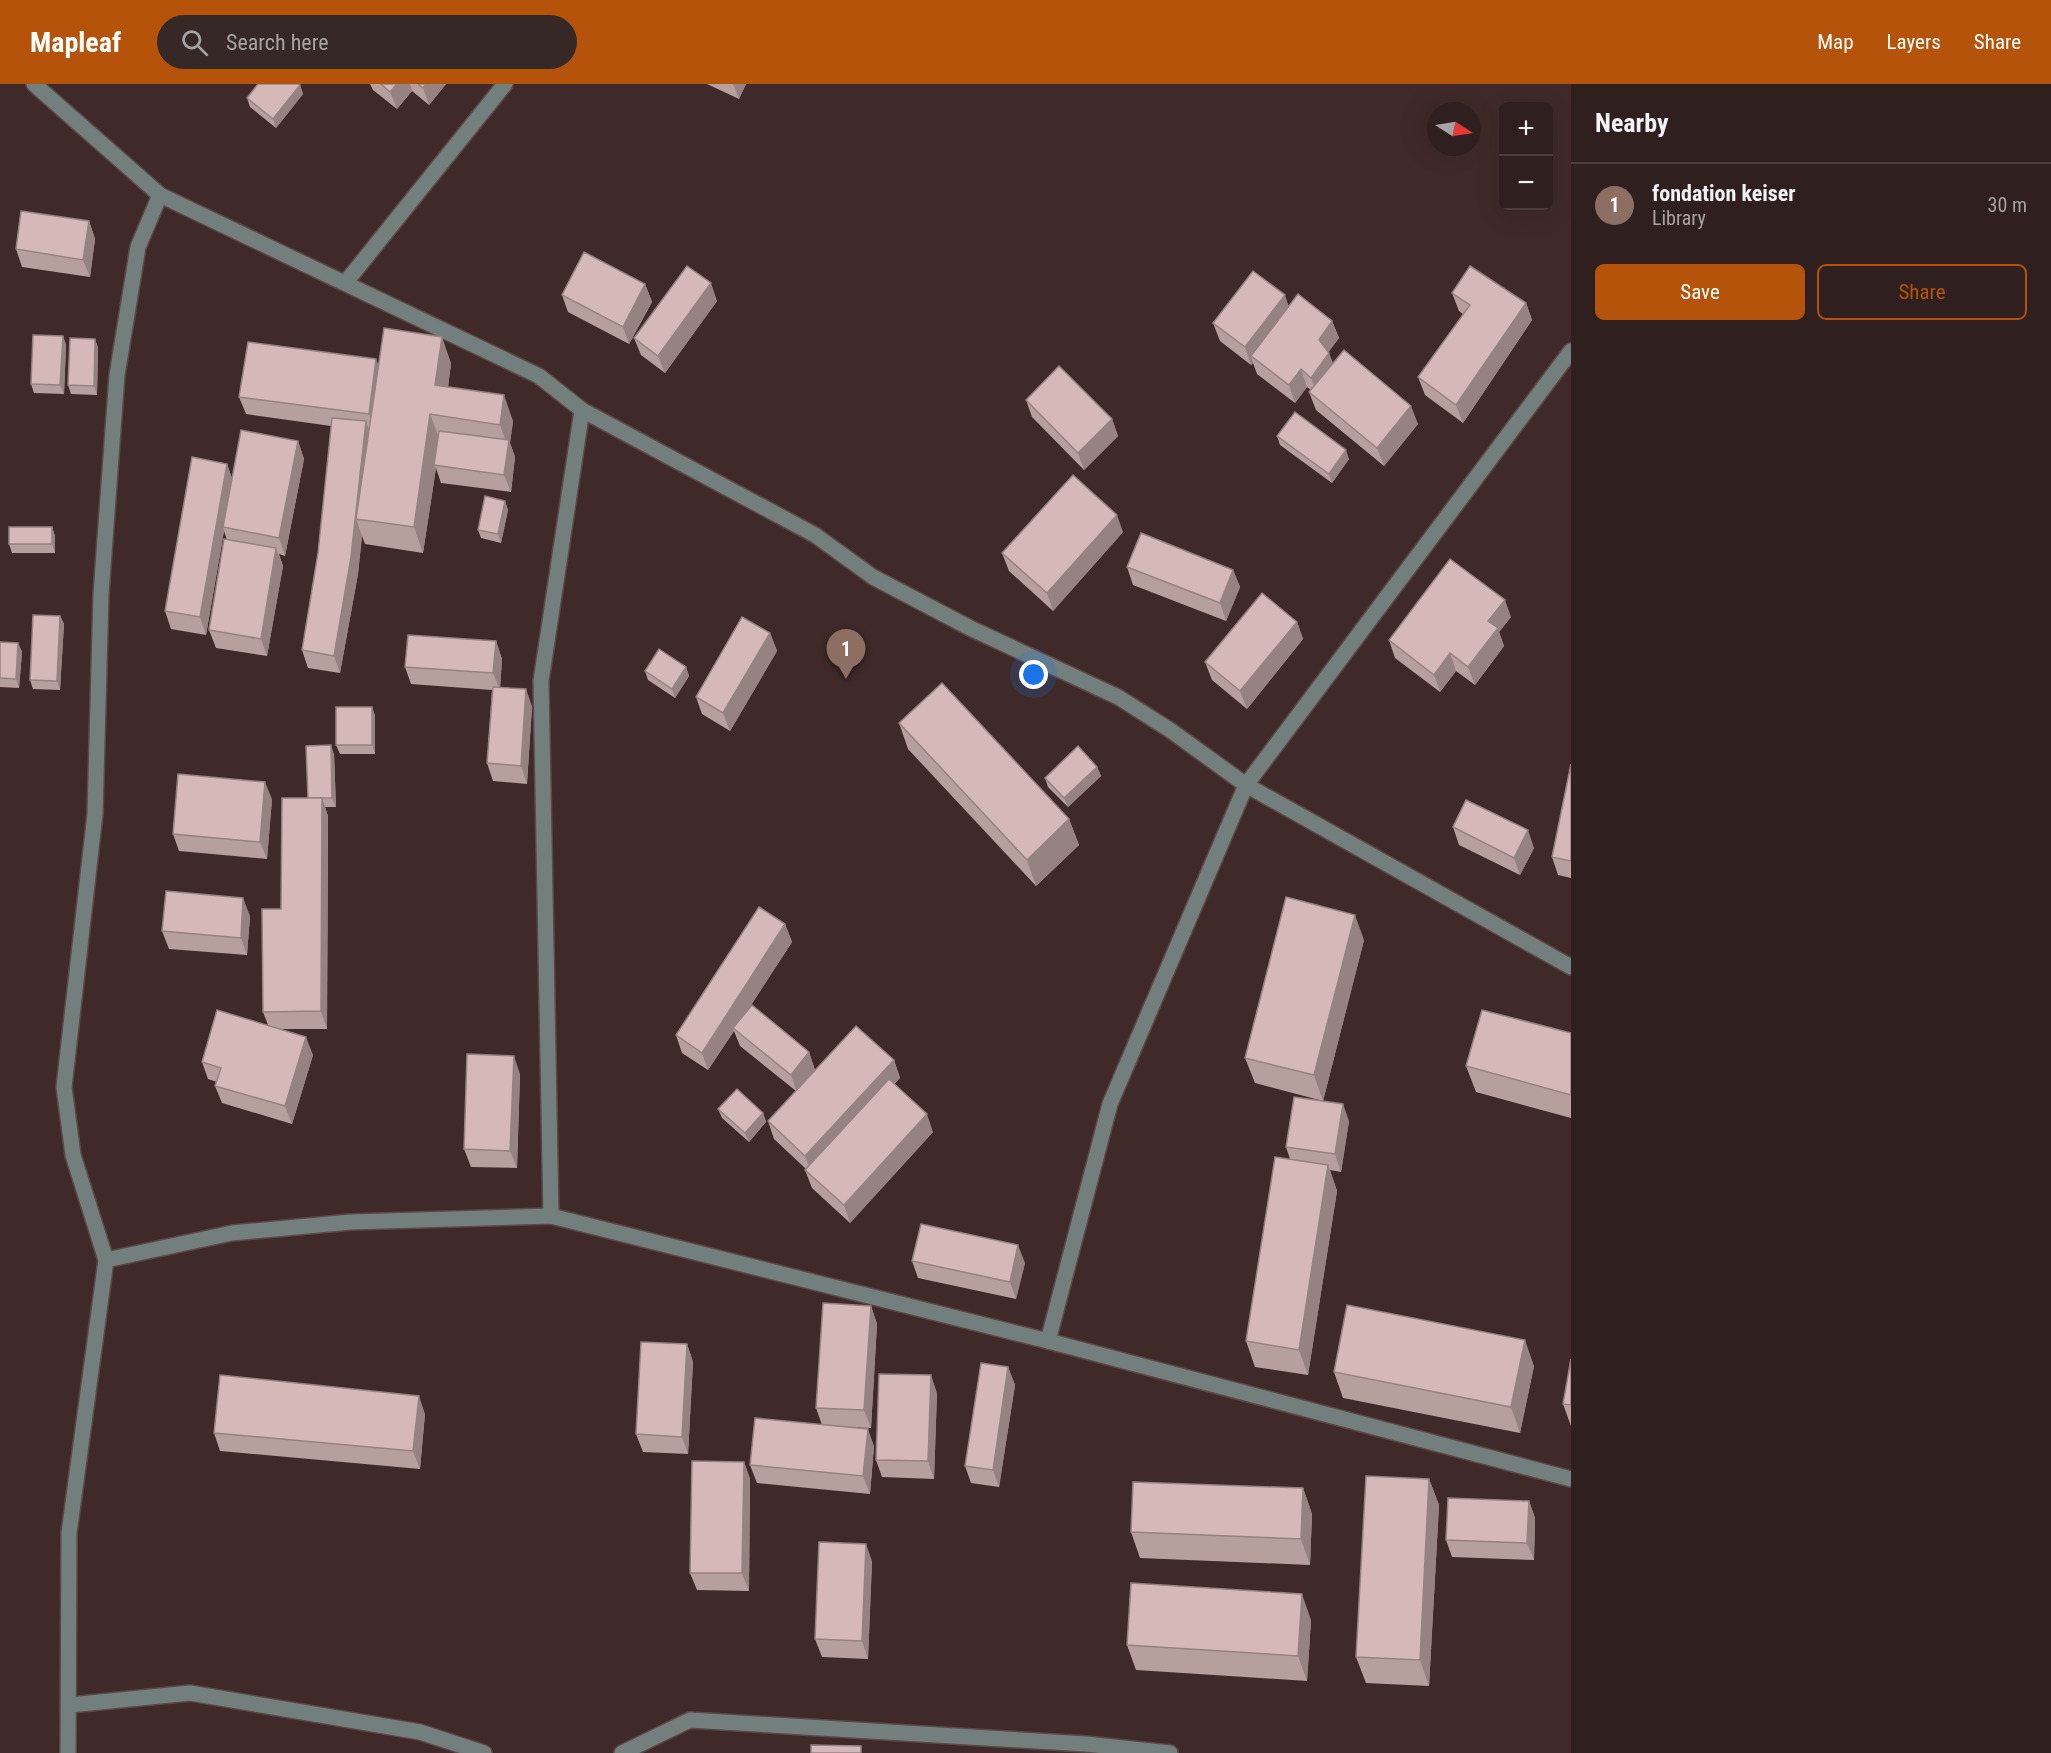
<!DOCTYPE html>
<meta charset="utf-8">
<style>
:root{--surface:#2f201f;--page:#372828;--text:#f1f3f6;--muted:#a7a3a4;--line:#4a3e3d;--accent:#b45309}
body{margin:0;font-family:"Roboto Condensed",sans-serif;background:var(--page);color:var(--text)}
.controls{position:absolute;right:18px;top:18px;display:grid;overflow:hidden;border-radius:9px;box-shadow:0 6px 24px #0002}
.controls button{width:54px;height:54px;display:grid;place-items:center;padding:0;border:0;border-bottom:2px solid var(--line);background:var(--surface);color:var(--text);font:30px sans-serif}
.compass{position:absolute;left:1427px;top:18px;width:54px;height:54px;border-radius:50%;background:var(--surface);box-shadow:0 6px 24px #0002;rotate:102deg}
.you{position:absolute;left:1034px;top:591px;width:21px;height:21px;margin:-15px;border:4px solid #fff;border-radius:50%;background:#1a73e8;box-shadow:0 0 0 9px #1a73e833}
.badge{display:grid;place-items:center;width:39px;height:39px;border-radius:50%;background:var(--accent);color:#fff;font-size:20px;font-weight:700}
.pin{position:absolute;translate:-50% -50px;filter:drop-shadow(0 2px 3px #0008)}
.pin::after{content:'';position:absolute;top:32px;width:21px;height:18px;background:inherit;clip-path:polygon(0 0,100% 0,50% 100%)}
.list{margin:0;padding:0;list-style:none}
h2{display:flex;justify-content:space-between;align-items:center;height:78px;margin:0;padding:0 24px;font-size:26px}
h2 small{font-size:20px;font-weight:400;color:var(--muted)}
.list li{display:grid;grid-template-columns:39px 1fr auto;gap:18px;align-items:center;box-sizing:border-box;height:84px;padding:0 24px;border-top:2px solid var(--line)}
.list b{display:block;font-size:22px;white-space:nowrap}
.list p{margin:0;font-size:20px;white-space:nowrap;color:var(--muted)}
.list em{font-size:20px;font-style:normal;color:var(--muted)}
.actions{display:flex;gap:12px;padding:18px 24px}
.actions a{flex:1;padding:14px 0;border:2px solid var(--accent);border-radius:9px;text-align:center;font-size:21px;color:var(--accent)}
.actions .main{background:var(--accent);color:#fff}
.icon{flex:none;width:33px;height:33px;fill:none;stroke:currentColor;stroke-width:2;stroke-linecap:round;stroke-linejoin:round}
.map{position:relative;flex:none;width:1571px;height:1669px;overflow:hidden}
header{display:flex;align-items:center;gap:36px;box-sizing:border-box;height:84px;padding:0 30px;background:var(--accent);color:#fff}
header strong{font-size:28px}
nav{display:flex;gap:33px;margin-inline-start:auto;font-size:21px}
.search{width:420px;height:54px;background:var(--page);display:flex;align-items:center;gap:15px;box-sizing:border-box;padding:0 21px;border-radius:33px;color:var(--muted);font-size:22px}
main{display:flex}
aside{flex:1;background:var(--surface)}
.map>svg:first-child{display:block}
</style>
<header>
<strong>Mapleaf</strong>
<div class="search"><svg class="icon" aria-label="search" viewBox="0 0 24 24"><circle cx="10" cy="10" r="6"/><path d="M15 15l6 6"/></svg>Search here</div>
<nav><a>Map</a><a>Layers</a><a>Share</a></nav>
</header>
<main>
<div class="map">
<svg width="1571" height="1669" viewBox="0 0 1571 1669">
<rect width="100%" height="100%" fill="#3f2a29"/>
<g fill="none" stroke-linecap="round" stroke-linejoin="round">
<defs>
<g id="minor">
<polyline points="34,0 160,111 539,292 582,326 541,597 551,1132"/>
<polyline points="346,198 505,0"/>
<polyline points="582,326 815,451 873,493 970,544 1118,613 1170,646 1246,701 1571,883"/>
<polyline points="106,1176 232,1149 351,1138 551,1132 1048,1257 1571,1395"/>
<polyline points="1048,1257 1110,1020 1246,701 1571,267"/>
<polyline points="70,1621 190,1609 420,1648 484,1669"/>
<polyline points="68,1669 69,1449 106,1176 73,1071 64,1003 95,730 101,510 117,291 138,163 160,111"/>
<polyline points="622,1669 690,1636 1086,1660 1170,1669"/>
</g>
</defs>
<use href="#minor" stroke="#5c4847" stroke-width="18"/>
<use href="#minor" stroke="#737f7d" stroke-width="15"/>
</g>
<g fill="#b79f9e">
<polygon points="370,0 446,0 429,21 412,7 397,25 373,6"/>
<polygon points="707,0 746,0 739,15"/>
<polygon points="300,1 303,10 276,44 250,23 247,14"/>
<polygon points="89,137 95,155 90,193 22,183 16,165"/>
<polygon points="645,200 652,218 629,260 568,228 562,211"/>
<polygon points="1452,209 1526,219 1532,236 1463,339 1425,311 1418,293 1463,230 1459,227"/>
<polygon points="717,217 665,289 641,271 634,254"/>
<polygon points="1289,222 1332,237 1339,254 1328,268 1333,280 1418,340 1384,382 1316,326 1309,308 1311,306 1307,303 1295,319 1257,290 1253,279 1251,281 1220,257 1213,239"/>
<polygon points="63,252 66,261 64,310 34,309 31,300"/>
<polygon points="95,255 98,264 97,311 71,310 68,301"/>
<polygon points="451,279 448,303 513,337 510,359 515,373 511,408 441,399 436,384 423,469 365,460 362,452 358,490 340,589 308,584 302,566 318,469 331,342 246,330 239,313 378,281"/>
<polygon points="1026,316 1112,335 1118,352 1084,386 1032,333"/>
<polygon points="1277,352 1349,375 1332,399 1280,361"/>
<polygon points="298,357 304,375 285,472 279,470 283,482 267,572 216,564 209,546 227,456 224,447 206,551 171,545 165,527 227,380 232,394"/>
<polygon points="505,417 508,426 501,459 481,454 478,446"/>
<polygon points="52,443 55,452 55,469 12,469 9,460"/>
<polygon points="1123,448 1053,527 1009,487 1002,469"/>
<polygon points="1127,483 1233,486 1240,503 1226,537 1133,501"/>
<polygon points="60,532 64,540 60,606 33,605 30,596"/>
<polygon points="1511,533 1499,548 1504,562 1475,601 1456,587 1440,608 1395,574 1389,556"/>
<polygon points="1297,538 1303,555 1247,625 1212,596 1205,578"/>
<polygon points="770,549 777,567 730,647 702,630 696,613"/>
<polygon points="496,557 502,575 500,603 532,622 527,700 493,697 487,679 492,606 411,600 405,583"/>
<polygon points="0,558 18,559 22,568 19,604 0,603"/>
<polygon points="686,583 689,592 675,614 648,596 645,587"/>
<polygon points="372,623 375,632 375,670 340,670 336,661"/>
<polygon points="899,639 1069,735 1079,761 1036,802 908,665"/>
<polygon points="334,670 336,723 325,723 328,732 327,945 280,945 313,971 292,1040 222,1019 215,1002 217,998 208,995 202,978 268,941 263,928 281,825 308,714"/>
<polygon points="1571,680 1571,794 1558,791 1552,773"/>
<polygon points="1097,683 1101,692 1068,723 1048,703 1045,694"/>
<polygon points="272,715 267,775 179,767 173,750"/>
<polygon points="1453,743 1534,764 1520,791 1459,761"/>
<polygon points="250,832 247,871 169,865 162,847"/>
<polygon points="785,840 792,858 745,930 809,968 815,986 894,976 900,994 894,1000 933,1048 850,1139 812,1104 805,1086 806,1085 774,1055 768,1037 796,1007 740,962 734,947 708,986 682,969 676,951"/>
<polygon points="1364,856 1323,1017 1255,999 1245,974"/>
<polygon points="1571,949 1571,1034 1476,1008 1466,982"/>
<polygon points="520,990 517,1084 471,1083 464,1065"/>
<polygon points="718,1025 763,1029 766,1038 749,1058 722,1034"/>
<polygon points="1349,1037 1341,1088 1330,1086 1337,1107 1308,1291 1255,1283 1246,1257 1290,1075 1286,1063"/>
<polygon points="912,1177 1025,1179 1016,1215 918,1194"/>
<polygon points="871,1222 877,1240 871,1344 844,1343 874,1362 870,1410 757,1399 750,1381 822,1341 816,1324"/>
<polygon points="687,1260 693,1278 688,1370 643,1368 636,1350"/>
<polygon points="1571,1275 1571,1342 1563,1320"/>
<polygon points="1534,1282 1520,1349 1343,1314 1334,1288"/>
<polygon points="1008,1283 1015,1301 999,1403 971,1399 965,1382"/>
<polygon points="937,1309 934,1395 882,1393 876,1376"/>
<polygon points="425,1330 420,1385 220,1367 214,1349"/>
<polygon points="744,1378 750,1395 749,1507 697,1506 690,1489"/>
<polygon points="1429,1395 1439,1421 1429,1602 1366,1599 1356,1573"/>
<polygon points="1303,1404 1312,1430 1310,1481 1140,1474 1131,1448"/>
<polygon points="1529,1417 1535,1434 1534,1476 1452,1473 1446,1456"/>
<polygon points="872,1477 868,1575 822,1573 815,1555"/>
<polygon points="1311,1536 1307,1597 1136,1586 1127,1561"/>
</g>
<g fill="#958281">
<polygon points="397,0 410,0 412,7 397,25 390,8"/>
<polygon points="426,0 446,0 429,21 423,4"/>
<polygon points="733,0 746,0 739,15"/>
<polygon points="300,1 303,10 276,44 273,35"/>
<polygon points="89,137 95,155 90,193 83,176"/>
<polygon points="711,199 717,217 665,289 658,272"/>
<polygon points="645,200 652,218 629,260 623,243"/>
<polygon points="1285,211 1291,229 1251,272 1253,279 1251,281 1245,263"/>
<polygon points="1526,219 1532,236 1463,339 1456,321"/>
<polygon points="1332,237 1339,254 1325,273 1319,256"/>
<polygon points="63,252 66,261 64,310 60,301"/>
<polygon points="442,253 451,279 445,327 435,301"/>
<polygon points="95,255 98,264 97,311 94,302"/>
<polygon points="1329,269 1336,287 1318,311 1311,294"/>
<polygon points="376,275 383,293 375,348 369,330"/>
<polygon points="1301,285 1307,303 1295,319 1289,301"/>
<polygon points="504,311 513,337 510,359 515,373 511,408 504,391 508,363 500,341"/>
<polygon points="1411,322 1418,340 1384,382 1377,364"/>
<polygon points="430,330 440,356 434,381 436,384 423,469 414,443"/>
<polygon points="1112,335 1118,352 1084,386 1078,369"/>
<polygon points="366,337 372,355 356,435 362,452 358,490 340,589 334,572"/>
<polygon points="298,357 304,375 285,472 279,454"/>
<polygon points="1346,366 1349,375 1332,399 1329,390"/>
<polygon points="227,380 233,398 223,443 224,447 206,551 200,533"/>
<polygon points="505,417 508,426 501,459 498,450"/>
<polygon points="1117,431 1123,448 1053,527 1047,509"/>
<polygon points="52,443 55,452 55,469 52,460"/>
<polygon points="276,464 283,482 267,572 261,555"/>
<polygon points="1233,486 1240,503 1226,537 1220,519"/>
<polygon points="1505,516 1511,533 1499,548 1504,562 1475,601 1468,583 1488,537"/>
<polygon points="60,532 64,540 60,606 57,597"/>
<polygon points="1297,538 1303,555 1247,625 1240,607"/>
<polygon points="770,549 777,567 730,647 723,629"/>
<polygon points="496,557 502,575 500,606 493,589"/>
<polygon points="18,559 22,568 19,604 16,595"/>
<polygon points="1450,569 1456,587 1440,608 1434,591"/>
<polygon points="686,583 689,592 675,614 672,605"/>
<polygon points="526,605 532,622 527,700 521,682"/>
<polygon points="372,623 375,632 375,670 372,661"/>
<polygon points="331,661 334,670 336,723 332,714"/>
<polygon points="1097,683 1101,692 1068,723 1064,714"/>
<polygon points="265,698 272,715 267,775 260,758"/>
<polygon points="322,714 328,732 327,945 321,927"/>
<polygon points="1069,735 1079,761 1036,802 1027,776"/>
<polygon points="1528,746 1534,764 1520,791 1514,774"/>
<polygon points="243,814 250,832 247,871 241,854"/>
<polygon points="1355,831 1364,856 1323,1017 1314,991"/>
<polygon points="785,840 792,858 735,946 733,944 734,947 708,986 702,969"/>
<polygon points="306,953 313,971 292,1040 285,1022"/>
<polygon points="809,968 815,986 797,1009 791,991"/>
<polygon points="514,972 520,990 517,1084 510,1067"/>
<polygon points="894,976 900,994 812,1090 805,1072"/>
<polygon points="1343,1020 1349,1037 1341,1088 1335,1070"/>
<polygon points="763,1029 766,1038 749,1058 745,1049"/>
<polygon points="927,1030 933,1048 850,1139 844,1121"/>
<polygon points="1328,1081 1337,1107 1308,1291 1299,1266"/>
<polygon points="1018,1161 1025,1179 1016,1215 1010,1198"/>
<polygon points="871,1222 877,1240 871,1344 864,1326"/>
<polygon points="1525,1256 1534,1282 1520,1349 1511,1323"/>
<polygon points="687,1260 693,1278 688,1370 682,1353"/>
<polygon points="1008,1283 1015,1301 999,1403 993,1386"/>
<polygon points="931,1291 937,1309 934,1395 928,1377"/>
<polygon points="419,1312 425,1330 420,1385 413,1367"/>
<polygon points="868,1345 874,1362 870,1410 863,1392"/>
<polygon points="744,1378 750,1395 749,1507 742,1489"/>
<polygon points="1429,1395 1439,1421 1429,1602 1420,1576"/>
<polygon points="1303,1404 1312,1430 1310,1481 1301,1455"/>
<polygon points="1529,1417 1535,1434 1534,1476 1527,1459"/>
<polygon points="866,1460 872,1477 868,1575 862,1557"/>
<polygon points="1302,1510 1311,1536 1307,1597 1298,1572"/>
</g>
<g fill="#d5b9b8" stroke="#958281" stroke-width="1.5">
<polygon points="258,0 299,0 300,1 273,35 247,14"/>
<polygon points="381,0 397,0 390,8"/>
<polygon points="418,0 426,0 423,4"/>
<polygon points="21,127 89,137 83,176 16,165"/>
<polygon points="584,168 645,200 623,243 562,211"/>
<polygon points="687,182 711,199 658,272 634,254"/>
<polygon points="1470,182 1526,219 1456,321 1418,293 1470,221 1452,209"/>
<polygon points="1253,187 1285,211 1245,263 1213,239"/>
<polygon points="1298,210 1332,237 1319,256 1329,269 1311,294 1301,285 1289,301 1251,272"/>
<polygon points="384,244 442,253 435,301 504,311 500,341 430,330 414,443 356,435"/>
<polygon points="33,251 63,252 60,301 31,300"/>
<polygon points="70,254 95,255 94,302 68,301"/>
<polygon points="248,258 376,275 369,330 239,313"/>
<polygon points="1344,266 1411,322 1377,364 1309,308"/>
<polygon points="1059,282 1112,335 1078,369 1026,316"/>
<polygon points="1295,328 1346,366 1329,390 1277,352"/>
<polygon points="332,334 366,337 351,473 334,572 302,566 318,469"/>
<polygon points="241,346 298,357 279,454 223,443"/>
<polygon points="439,347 509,356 504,391 434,381"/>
<polygon points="192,373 227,380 200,533 165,527"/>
<polygon points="1073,391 1117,431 1047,509 1002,469"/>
<polygon points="485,412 505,417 498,450 478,446"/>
<rect x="9" y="443" width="43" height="17"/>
<polygon points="1141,449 1233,486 1220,519 1127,483"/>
<polygon points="224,455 276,464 261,555 209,546"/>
<polygon points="1450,475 1505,516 1488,537 1498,544 1468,583 1450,569 1434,591 1389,556"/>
<polygon points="1262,509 1297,538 1240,607 1205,578"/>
<polygon points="33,531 60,532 57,597 30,596"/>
<polygon points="742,533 770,549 723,629 696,613"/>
<polygon points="408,551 496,557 493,589 405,583"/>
<polygon points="0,558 18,559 16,595 0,594"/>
<polygon points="659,565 686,583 672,605 645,587"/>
<polygon points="942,599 1069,735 1027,776 899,639"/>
<polygon points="493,603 526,605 521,682 487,679"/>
<rect x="336" y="623" width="36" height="38"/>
<polygon points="331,661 332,714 308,714 306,662"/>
<polygon points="1078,662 1097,683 1064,714 1045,694"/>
<polygon points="1571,680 1571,777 1552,773"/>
<polygon points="178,690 265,698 260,758 173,750"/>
<polygon points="282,714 322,714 321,927 263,928 262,825 281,825"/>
<polygon points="1466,716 1528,746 1514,774 1453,743"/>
<polygon points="166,807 243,814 241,854 162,847"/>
<polygon points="1286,813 1355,831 1314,991 1245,974"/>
<polygon points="759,823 785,840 702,969 676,951"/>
<polygon points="752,921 809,968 791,991 733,944"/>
<polygon points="217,926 306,953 285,1022 215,1002 221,984 202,978"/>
<polygon points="1482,926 1571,949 1571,1011 1466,982"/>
<polygon points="856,942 894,976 805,1072 768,1037"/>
<polygon points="467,970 514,972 510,1067 464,1065"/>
<polygon points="889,995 927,1030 844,1121 805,1086"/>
<polygon points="737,1005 763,1029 745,1049 718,1025"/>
<polygon points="1294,1013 1343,1020 1335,1070 1286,1063"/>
<polygon points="1275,1073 1328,1081 1299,1266 1246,1257"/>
<polygon points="921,1140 1018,1161 1010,1198 912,1177"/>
<polygon points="823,1219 871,1222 864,1326 816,1324"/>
<polygon points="1347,1221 1525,1256 1511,1323 1334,1288"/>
<polygon points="641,1258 687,1260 682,1353 636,1350"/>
<polygon points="1571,1275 1571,1321 1563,1320"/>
<polygon points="981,1279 1008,1283 993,1386 965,1382"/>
<polygon points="879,1290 931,1291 928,1377 876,1376"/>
<polygon points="220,1291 419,1312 413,1367 214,1349"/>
<polygon points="755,1334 868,1345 863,1392 750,1381"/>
<polygon points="692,1377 744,1378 742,1489 690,1489"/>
<polygon points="1366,1392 1429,1395 1420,1576 1356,1573"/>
<polygon points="1133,1398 1303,1404 1301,1455 1131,1448"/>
<polygon points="1448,1414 1529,1417 1527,1459 1446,1456"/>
<polygon points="819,1458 866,1460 862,1557 815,1555"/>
<polygon points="1131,1499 1302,1510 1298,1572 1127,1561"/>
<polygon points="811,1661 861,1662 861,1669 811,1669"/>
</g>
</svg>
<div class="controls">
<button>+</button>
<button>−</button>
</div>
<svg class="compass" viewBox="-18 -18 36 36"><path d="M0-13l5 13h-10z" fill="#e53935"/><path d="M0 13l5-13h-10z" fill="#a7a3a4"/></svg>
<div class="you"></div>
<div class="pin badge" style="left:846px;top:595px;background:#8d6e63">1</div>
</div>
<aside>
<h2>Nearby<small></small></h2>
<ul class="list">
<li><span class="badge" style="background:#8d6e63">1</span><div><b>fondation keiser</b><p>Library</p></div><em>30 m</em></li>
</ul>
<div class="actions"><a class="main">Save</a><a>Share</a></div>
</aside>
</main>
